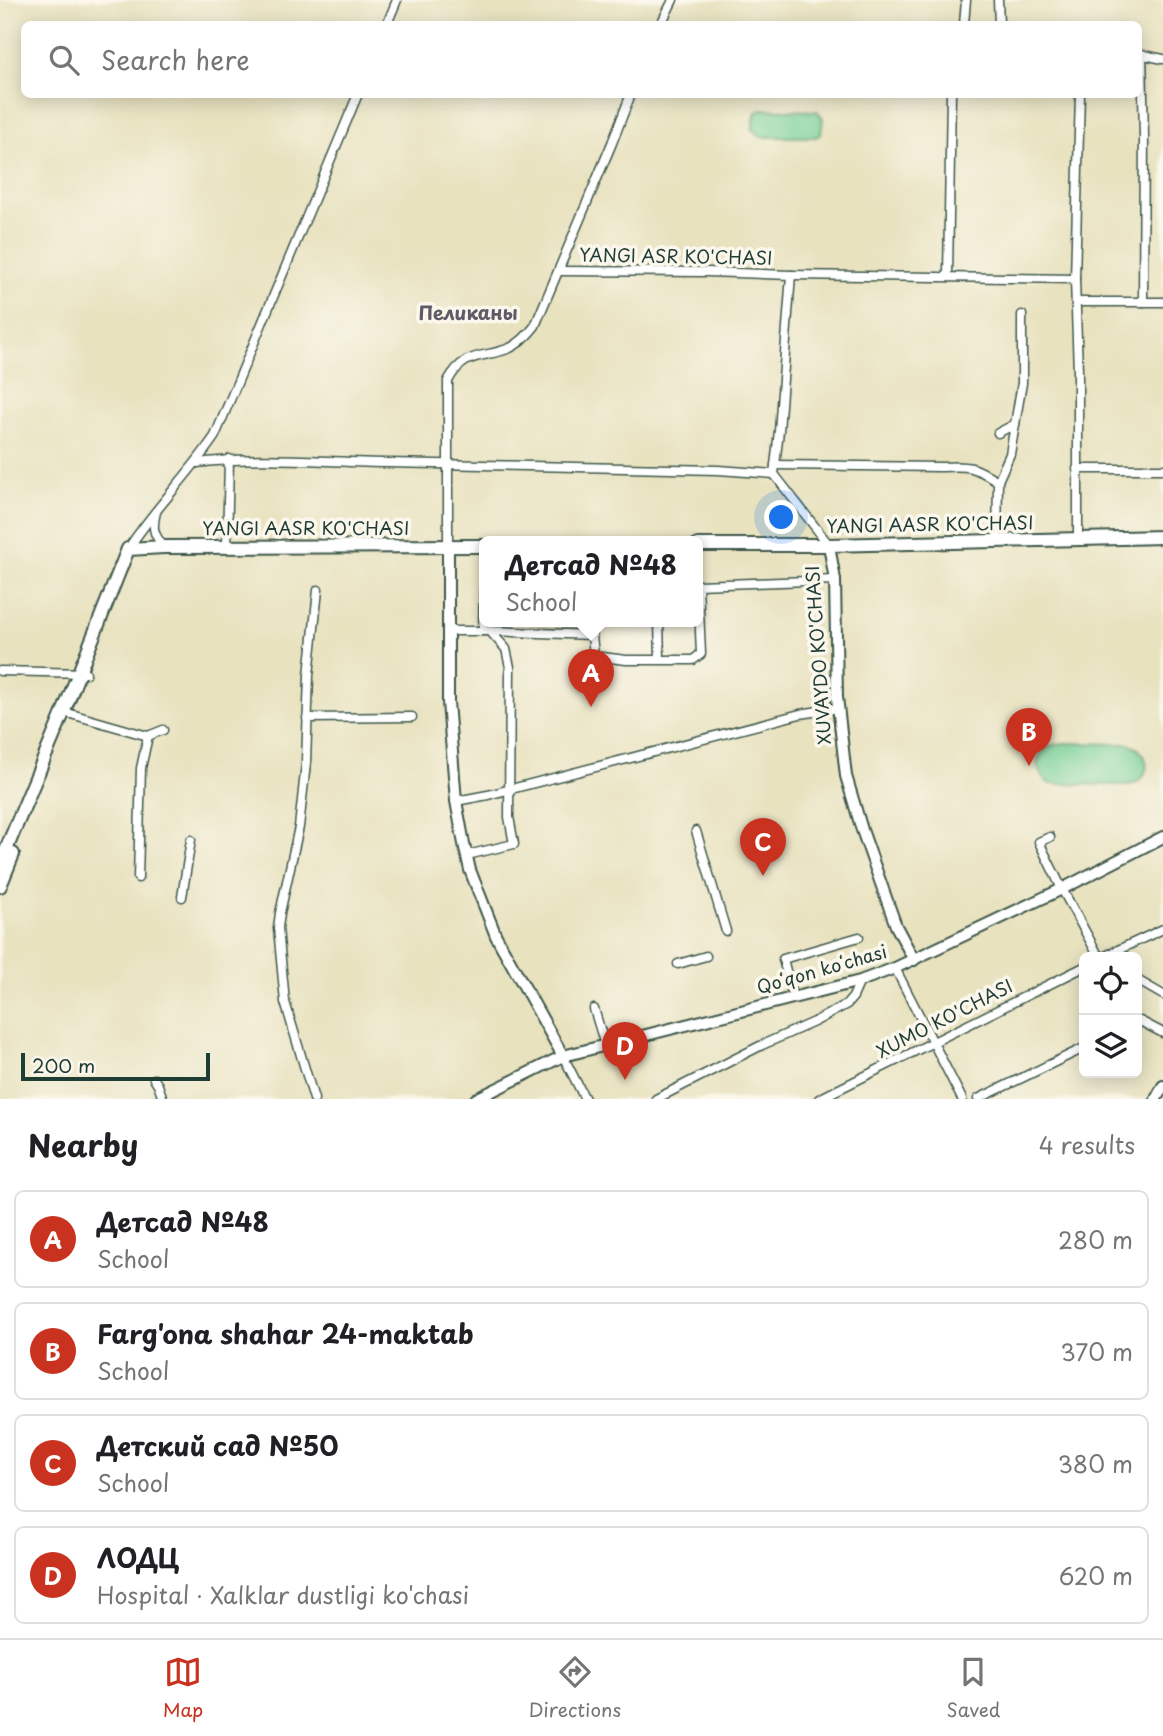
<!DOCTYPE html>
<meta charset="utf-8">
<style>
:root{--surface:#fff;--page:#f6f6f6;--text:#202124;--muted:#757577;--line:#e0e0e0;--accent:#c8321e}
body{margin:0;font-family:"Playpen Sans",sans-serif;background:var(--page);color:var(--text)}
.controls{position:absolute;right:21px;bottom:21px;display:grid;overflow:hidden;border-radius:10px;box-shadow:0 4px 18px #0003}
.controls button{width:63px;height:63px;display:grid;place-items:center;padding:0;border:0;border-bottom:2px solid var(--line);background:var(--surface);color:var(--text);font:35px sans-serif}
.scale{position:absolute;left:21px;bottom:18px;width:189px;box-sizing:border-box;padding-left:7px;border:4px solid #1f3d34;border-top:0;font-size:19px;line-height:24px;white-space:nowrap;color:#1f3d34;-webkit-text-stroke:5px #fbf7ec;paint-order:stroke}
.you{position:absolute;left:782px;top:518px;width:24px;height:24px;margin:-18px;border:5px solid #fff;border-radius:50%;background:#1a73e8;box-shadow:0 0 0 10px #1a73e833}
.badge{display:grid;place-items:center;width:46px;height:46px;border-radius:50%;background:var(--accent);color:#fff;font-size:23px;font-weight:700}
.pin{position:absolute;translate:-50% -58px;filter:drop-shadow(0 2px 4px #0008)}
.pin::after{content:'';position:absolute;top:37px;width:24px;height:21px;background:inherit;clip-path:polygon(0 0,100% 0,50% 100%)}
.popup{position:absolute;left:479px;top:536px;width:224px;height:91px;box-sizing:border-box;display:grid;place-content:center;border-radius:10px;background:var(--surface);filter:drop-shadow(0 2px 5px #0005);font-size:23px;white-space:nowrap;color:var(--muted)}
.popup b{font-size:26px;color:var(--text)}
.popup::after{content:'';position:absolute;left:50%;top:100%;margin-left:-14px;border:14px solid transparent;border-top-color:var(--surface)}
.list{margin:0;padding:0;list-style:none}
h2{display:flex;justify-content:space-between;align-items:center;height:91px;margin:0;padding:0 28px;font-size:30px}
h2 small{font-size:23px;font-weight:400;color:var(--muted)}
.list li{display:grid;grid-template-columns:46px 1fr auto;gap:21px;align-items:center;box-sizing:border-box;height:98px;margin:0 14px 14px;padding:0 14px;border:2px solid var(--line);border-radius:10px}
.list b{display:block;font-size:26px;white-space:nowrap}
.list p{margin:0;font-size:23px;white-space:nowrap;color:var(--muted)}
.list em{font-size:23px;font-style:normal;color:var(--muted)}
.icon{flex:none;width:38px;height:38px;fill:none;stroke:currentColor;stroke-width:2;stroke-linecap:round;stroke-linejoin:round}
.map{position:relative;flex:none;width:1163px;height:1099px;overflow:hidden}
.search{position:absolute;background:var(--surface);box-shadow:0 4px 18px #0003;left:21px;right:21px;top:21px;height:77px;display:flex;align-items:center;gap:18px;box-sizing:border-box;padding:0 24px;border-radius:10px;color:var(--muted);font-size:26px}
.sheet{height:539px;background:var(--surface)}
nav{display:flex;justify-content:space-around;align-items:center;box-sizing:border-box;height:98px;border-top:2px solid var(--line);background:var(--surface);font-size:19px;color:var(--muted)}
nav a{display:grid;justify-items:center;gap:4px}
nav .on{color:var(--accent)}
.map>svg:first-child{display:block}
</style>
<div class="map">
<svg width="1163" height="1099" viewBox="0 0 1163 1099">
<rect width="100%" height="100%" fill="#fbf7ec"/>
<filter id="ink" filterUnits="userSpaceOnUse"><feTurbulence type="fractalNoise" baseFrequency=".0143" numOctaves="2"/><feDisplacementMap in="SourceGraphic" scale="14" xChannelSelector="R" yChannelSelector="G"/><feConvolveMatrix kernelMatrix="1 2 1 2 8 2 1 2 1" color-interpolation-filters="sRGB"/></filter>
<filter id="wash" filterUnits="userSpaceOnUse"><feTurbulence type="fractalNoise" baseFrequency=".00686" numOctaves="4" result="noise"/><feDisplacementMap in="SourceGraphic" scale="28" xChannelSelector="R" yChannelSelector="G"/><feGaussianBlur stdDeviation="1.57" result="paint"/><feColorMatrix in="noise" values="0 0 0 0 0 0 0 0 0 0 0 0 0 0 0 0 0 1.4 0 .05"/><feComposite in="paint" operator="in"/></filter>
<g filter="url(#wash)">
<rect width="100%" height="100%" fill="#e8e2bf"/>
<g fill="#76cf95" stroke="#4a8664" stroke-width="2">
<polygon points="762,109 817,111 823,118 821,134 816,137 761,137 753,130 753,125 756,112"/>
<path d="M1064,743L1129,744C1152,752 1153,780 1128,785L1050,784C1038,776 1032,757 1046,748C1051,745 1058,744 1064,743Z"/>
</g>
</g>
<g filter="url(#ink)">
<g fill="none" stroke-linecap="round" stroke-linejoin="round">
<defs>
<g id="street">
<polyline points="998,0 999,24"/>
<polyline points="387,24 397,0"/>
<polyline points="661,24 673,0"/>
<polyline points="964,24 966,0"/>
<polyline points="1139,54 1163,59"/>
<polyline points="1142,54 1144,136 1143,302"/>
<polyline points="560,271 707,272 791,275 1075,279"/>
<polyline points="791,275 779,431 774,474 829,545"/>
<polyline points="948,276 951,94"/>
<polyline points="1077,302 1163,302"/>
<polyline points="998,433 1015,424"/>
<path d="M197,463C260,455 324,462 388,463C498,466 608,467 718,470L774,474"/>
<path d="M775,465L942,467C971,465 974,467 998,481"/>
<polyline points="1077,469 1163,469"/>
<path d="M156,512C152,528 153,534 164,547"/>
<polyline points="1078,539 1078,372 1075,279 1080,94"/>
<polyline points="997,542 998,481 1010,454 1022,383 1022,315"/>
<polyline points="227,546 229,459"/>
<path d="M448,546V381C465,350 483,359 510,348C520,343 528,335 535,326L612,143L631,94"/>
<path d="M128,549C154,509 188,476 215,436L358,94"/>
<polyline points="659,621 660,659"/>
<polyline points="448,631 490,631 592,635 594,656 626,660 693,660 701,654 698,585 835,580"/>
<polyline points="483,631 484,587"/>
<polyline points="592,635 592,621"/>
<polyline points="0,671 86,673"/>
<polyline points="71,714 148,736"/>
<polyline points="307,718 412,717"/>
<polyline points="456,801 488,795 800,714 838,708"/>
<polyline points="696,831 726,931"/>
<polyline points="1050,837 1039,842 1062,889 1099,957"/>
<polyline points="467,855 514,844 509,817 510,667 506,649 490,631"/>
<polyline points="138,878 141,768 148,736 163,730"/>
<polyline points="182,897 191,840"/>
<polyline points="1103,957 1163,929"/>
<polyline points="678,964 706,956"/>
<polyline points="895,968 962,1099"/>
<polyline points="1137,980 1163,995"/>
<polyline points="793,998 783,959 859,937"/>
<polyline points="594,1009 605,1045"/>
<polyline points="1137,1023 1140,1021 1163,1033"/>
<polyline points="563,1056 585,1099"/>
<polyline points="154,1079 158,1085 163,1099"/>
<polyline points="314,1099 285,1002 278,928 280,913 299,827 306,763 309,675 318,590"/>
<polyline points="656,1099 762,1045 816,1021 847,1004 853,997 860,981"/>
<polyline points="819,1099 1084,967"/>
<polyline points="978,1099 1084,1048"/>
</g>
<g id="secondary">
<polyline points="829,545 835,580 837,697 846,776 862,830 896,926 914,960"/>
<polyline points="448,546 448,702 456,801 464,844 470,870 496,936 563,1056"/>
<polyline points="476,1099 563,1056 860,981 895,968 1062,889 1163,837"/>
<polyline points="1156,1099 1163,1086"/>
</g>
<g id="primary">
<polyline points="698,545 829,545 1163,537"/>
<polyline points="0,864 61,718 128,549 164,547 484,546"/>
<polyline points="0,886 13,854"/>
</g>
</defs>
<use href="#street" stroke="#3d5649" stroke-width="11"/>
<use href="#secondary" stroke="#3d5649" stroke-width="14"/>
<use href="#primary" stroke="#3d5649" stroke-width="16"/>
<use href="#street" stroke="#fff" stroke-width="8"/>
<use href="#secondary" stroke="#fff" stroke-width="10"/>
<use href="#primary" stroke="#fff" stroke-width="12"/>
</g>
</g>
<g text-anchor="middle" stroke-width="7" stroke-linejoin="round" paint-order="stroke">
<g font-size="18" fill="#1f3d34" stroke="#fbf7ec">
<text transform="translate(676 257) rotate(1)" y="6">YANGI ASR KO'CHASI</text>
<text transform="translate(930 525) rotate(-1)" y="6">YANGI AASR KO'CHASI</text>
<text x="306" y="535">YANGI AASR KO'CHASI</text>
<text transform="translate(819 655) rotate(-94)" y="6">XUVAYDO KO'CHASI</text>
<text transform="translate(822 970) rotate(-16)" y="6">Qoʻqon koʻchasi</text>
<text transform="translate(945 1019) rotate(-27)" y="6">XUMO KO'CHASI</text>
</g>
<g font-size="19" font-weight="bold" fill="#5f5a68" stroke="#fbf7ec">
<text x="468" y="320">Пеликаны</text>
</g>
</g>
</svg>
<div class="controls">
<button><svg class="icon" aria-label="locate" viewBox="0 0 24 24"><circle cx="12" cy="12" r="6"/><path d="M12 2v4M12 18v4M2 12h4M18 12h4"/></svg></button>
<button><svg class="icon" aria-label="layers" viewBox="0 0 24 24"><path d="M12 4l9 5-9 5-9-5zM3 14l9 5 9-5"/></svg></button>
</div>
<div class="scale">200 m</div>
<div class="you"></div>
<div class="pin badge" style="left:591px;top:707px">A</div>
<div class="popup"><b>Детсад №48</b>School</div>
<div class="pin badge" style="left:1029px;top:766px">B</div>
<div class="pin badge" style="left:763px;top:876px">C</div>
<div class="pin badge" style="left:625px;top:1080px">D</div>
<div class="search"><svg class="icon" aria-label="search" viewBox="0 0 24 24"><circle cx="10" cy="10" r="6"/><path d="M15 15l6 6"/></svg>Search here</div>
</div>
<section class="sheet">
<h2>Nearby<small>4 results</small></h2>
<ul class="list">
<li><span class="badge">A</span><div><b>Детсад №48</b><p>School</p></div><em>280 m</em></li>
<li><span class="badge">B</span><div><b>Farg'ona shahar 24-maktab</b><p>School</p></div><em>370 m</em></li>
<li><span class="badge">C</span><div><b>Детский сад №50</b><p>School</p></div><em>380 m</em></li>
<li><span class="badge">D</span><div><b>ЛОДЦ</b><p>Hospital · Xalklar dustligi ko'chasi</p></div><em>620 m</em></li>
</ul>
</section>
<nav>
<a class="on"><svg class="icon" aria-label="map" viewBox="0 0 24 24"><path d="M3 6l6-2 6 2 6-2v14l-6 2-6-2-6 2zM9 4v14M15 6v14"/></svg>Map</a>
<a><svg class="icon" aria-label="directions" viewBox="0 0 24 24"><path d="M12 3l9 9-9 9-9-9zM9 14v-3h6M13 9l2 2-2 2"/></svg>Directions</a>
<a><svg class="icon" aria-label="saved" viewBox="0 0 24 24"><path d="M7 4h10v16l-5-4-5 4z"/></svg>Saved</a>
</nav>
